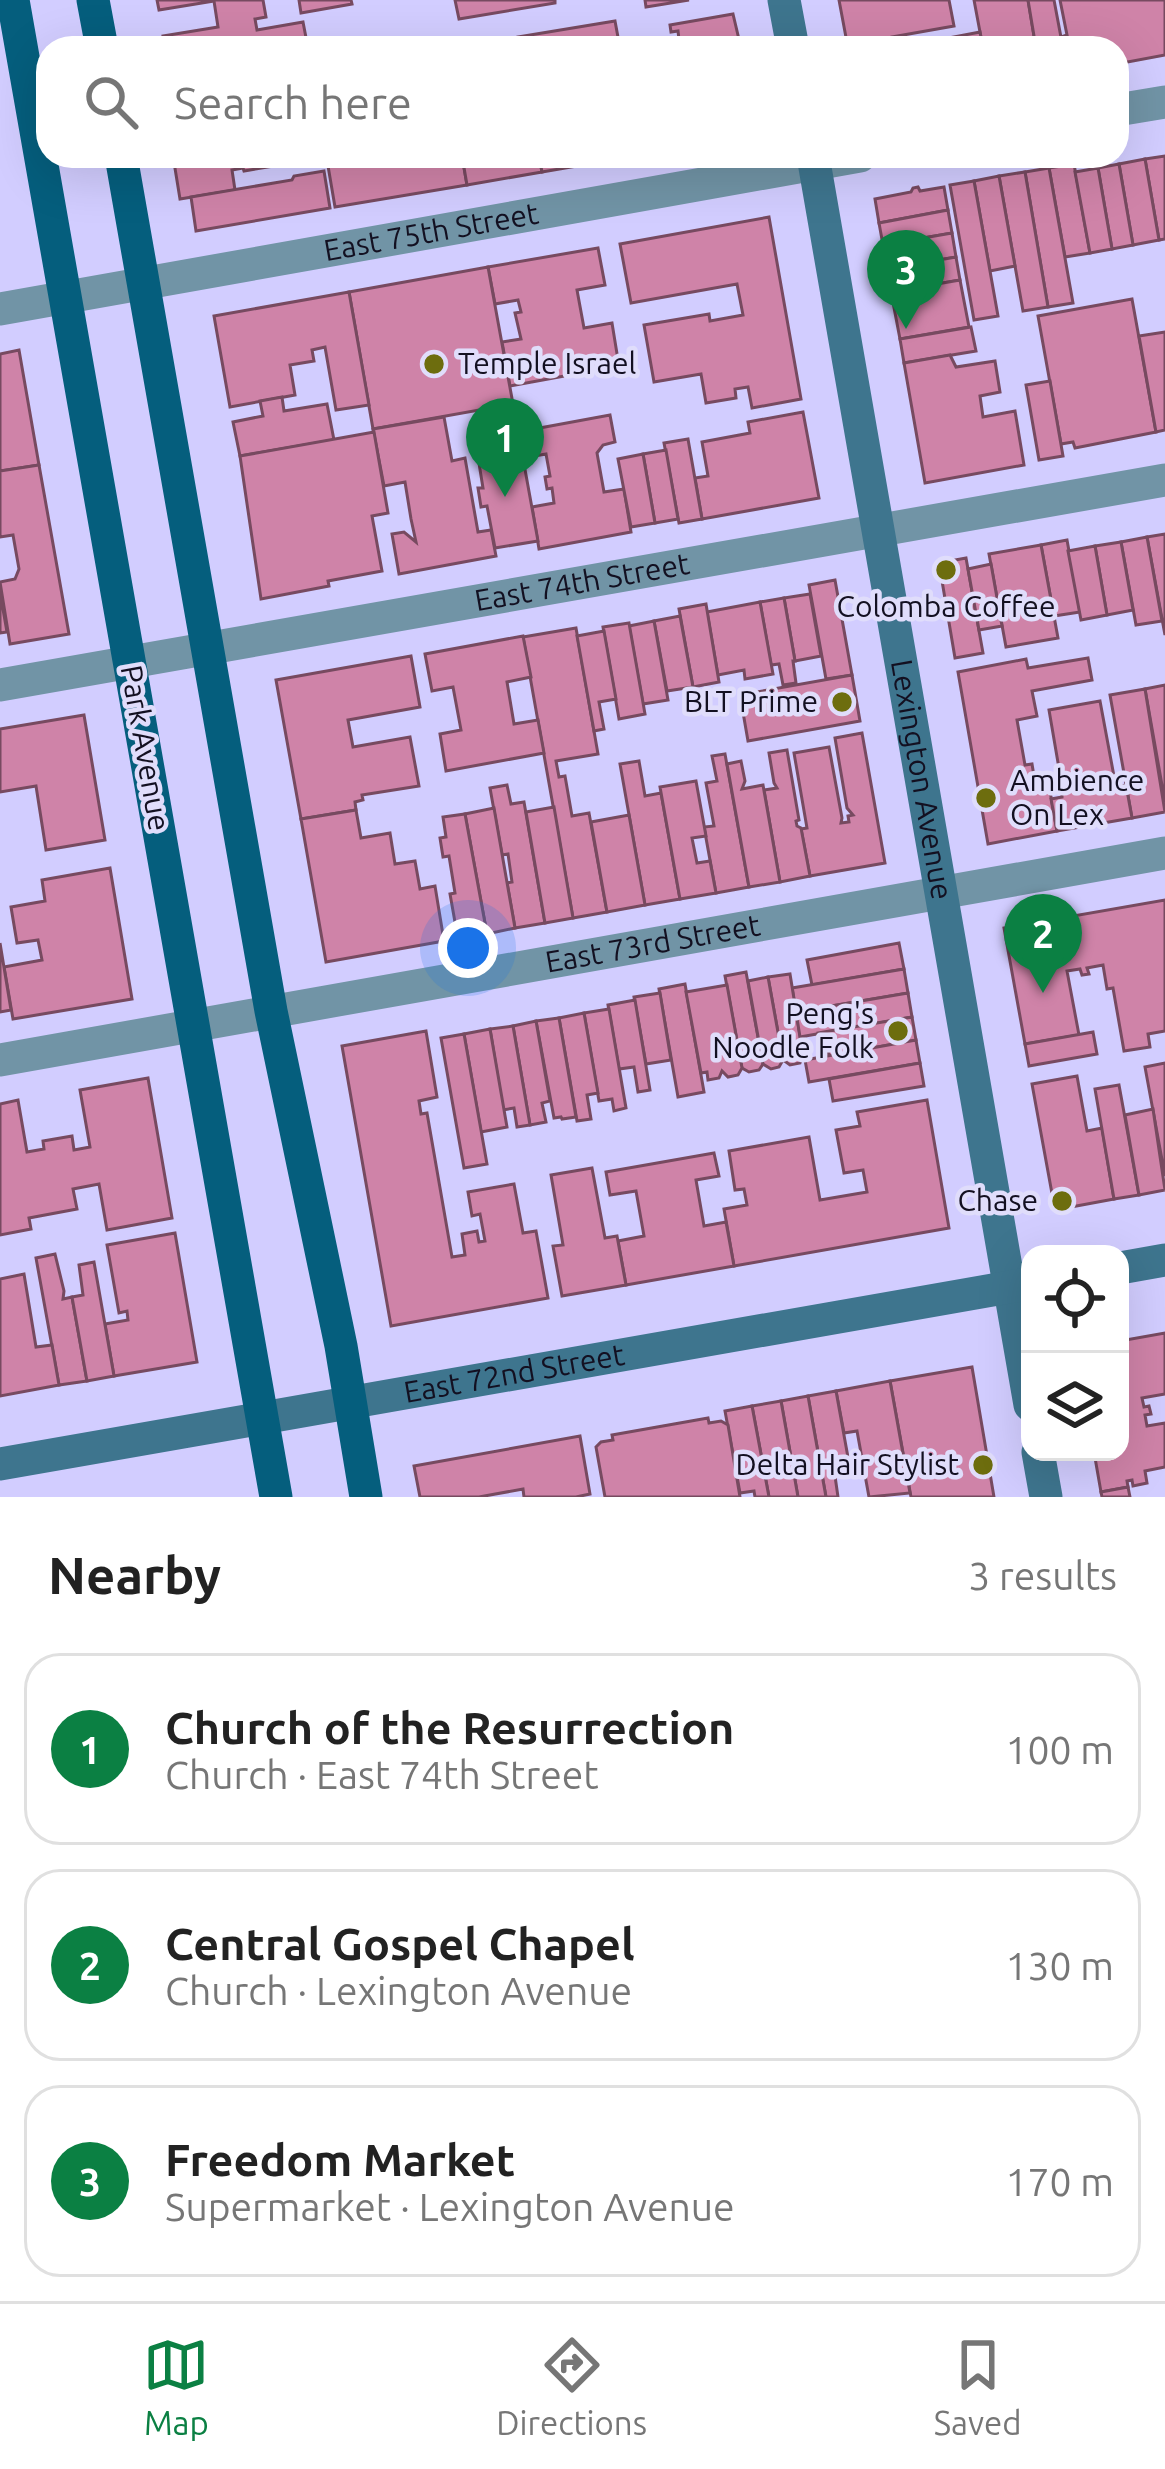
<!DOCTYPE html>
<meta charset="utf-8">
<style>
:root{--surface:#fff;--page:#f2f2f2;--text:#222;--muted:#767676;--line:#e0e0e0;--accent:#0b8043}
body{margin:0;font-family:Ubuntu,sans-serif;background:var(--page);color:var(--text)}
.controls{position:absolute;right:36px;bottom:36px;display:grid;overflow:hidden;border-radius:24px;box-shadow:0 12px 48px #0002}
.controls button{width:108px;height:108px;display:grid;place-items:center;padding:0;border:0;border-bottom:3px solid var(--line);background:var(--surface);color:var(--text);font:60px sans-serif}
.you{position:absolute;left:468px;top:948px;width:42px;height:42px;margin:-30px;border:9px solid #fff;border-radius:50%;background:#1a73e8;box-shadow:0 0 0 18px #1a73e833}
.badge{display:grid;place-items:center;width:78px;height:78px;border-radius:50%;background:var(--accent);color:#fff;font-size:39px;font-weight:700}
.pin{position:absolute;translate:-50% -99px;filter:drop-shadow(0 3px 6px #0008)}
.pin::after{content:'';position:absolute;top:63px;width:42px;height:36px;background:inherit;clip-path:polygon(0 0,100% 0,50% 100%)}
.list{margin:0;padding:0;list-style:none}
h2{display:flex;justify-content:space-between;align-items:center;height:156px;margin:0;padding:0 48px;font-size:51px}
h2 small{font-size:39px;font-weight:400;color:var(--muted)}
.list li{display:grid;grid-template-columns:78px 1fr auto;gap:36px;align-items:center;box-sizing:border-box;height:192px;margin:0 24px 24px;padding:0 24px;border:3px solid var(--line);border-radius:36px}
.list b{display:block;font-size:45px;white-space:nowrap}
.list p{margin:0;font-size:39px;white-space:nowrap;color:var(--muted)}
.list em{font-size:39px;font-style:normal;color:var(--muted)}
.icon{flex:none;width:66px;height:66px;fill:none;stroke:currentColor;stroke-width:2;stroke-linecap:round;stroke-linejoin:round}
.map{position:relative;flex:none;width:1165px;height:1497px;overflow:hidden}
.search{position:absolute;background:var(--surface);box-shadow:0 12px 48px #0002;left:36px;right:36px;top:36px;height:132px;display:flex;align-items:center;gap:30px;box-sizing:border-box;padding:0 42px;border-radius:36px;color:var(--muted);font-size:45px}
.sheet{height:804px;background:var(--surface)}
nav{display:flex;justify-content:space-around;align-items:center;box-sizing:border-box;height:168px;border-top:3px solid var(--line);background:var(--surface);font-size:33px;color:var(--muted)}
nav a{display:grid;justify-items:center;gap:6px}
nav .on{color:var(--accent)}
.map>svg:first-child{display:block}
</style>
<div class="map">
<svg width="1165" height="1497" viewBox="0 0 1165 1497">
<rect width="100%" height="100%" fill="#d2cdff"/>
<g fill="#cf83a8" stroke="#774a60" stroke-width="3">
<polygon points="157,0 263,0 266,17 255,19 257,30 303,22 308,48 165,48 163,36 218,27 214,1 159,10"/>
<polygon points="299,0 351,0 352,4 301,13"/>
<polygon points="455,0 555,0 555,3 459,19"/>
<polygon points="645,0 689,0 646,7"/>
<polygon points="839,0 949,0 954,26 892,37 894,48 848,48"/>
<polygon points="974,0 1028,0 1036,48 983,48"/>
<polygon points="1028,0 1054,0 1063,48 1036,48"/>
<polygon points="1060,0 1165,0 1165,55 1117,64 1117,48 1063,48 1061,37 1067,35"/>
<polygon points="733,14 741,48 680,48 678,31 671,32 670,25"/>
<polygon points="615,21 620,48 520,48 518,37"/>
<polygon points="980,32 983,48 896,48"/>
<polygon points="173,156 297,156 298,162 244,171 243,168 232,170 235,190 180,199"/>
<polygon points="352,156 462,156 467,185 335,207 327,160"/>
<polygon points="462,156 539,156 542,172 467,185"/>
<polygon points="539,156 635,156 542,172"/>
<polygon points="1165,156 1165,239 1159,240 1145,159"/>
<polygon points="1145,159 1159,240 1133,245 1119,164"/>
<polygon points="1074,164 1090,253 1065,257 1049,168"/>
<polygon points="1119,164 1133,245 1112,249 1098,168"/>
<polygon points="1049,168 1073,303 1048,307 1025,172"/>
<polygon points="1098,168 1112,249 1090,253 1075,172"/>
<polygon points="324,171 330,208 196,231 191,197 292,180 294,176"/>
<polygon points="1025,172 1048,307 1023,311 999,176"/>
<polygon points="999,176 1015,266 990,271 974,181"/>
<polygon points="974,181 998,316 974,320 950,185"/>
<polygon points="918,187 920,191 944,187 948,210 879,223 875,199 911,192 913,188"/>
<polygon points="948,210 952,233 883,245 879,223"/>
<polygon points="769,217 801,399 752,408 748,387 735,389 736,398 706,403 701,374 654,382 644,325 709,314 710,321 743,315 737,284 631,303 620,244"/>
<polygon points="952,233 956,257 887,269 883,245"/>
<polygon points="598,248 605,285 577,290 584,328 612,323 619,366 510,386 502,342 521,339 515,313 521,312 518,300 495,304 488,267"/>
<polygon points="956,257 960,280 891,292 887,269"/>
<polygon points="488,267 513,404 373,429 349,292"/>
<polygon points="960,280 969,327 900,339 891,292"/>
<polygon points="349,292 369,405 336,410 325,347 312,350 314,361 290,365 295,395 230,407 214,316"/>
<polygon points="1132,299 1156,432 1075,448 1073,442 1061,444 1038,316"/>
<polygon points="971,327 976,351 904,363 900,339"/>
<polygon points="1165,332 1165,430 1156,432 1139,336"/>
<polygon points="19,350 39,465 0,471 0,354"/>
<polygon points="950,355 956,367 995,361 1000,392 980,396 983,417 1015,411 1024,465 925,483 904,363"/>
<polygon points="1050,381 1063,456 1039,460 1026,385"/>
<polygon points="282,397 284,411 327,404 334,440 240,456 233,422 263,416 260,401"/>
<polygon points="803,412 819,498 702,519 695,478 708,476 702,442 750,433 748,422"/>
<polygon points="610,415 615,442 603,445 597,453 604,492 624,489 631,532 539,549 532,507 554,503 552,488 547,489 545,477 550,476 546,454 523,458 518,432"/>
<polygon points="444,417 452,461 465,458 478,532 491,530 496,556 399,574 392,534 404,532 416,542 411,519 405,482 384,486 373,429"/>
<polygon points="374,432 388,513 372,516 382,571 328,581 329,586 261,599 240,456"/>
<polygon points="688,439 702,519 679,523 664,443"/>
<polygon points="520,442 538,541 495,548 487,506 481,507 478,488 483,488 477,451"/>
<polygon points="666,450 678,519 655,523 643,454"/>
<polygon points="643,454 655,523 631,527 618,459"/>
<polygon points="39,465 69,634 10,644 0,582 15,579 19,569 13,535 0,537 0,471"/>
<polygon points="1165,534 1165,635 1147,537"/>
<polygon points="1147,537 1162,621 1136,625 1121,542"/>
<polygon points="1067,540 1080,612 1054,616 1041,545"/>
<polygon points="1121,542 1133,610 1107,615 1095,546"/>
<polygon points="1041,545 1058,638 1006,647 989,554"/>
<polygon points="1095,546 1107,615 1081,620 1068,551"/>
<polygon points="966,558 983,653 955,658 939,563"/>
<polygon points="991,564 1002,626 979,630 968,569"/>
<polygon points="835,580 852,675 826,679 809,585"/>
<polygon points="0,592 7,632 0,633"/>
<polygon points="810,594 821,656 795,661 784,598"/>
<polygon points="784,598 795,661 793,661 796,683 783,685 779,664 771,665 760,602"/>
<polygon points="760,602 773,674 745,679 744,670 718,675 707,612"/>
<polygon points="706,604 719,682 693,687 679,609"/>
<polygon points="680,616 693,687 667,691 654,621"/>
<polygon points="654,621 668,700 643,704 629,626"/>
<polygon points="629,623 645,714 619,719 603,627"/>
<polygon points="576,628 598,754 556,761 559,777 565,776 572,816 589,813 607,912 573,918 523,637"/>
<polygon points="604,631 616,699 599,702 604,729 594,731 577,636"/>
<polygon points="523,636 531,677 507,682 514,724 538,720 544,753 446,771 440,734 461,730 453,687 432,691 425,654"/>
<polygon points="411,656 420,707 348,720 353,747 410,737 419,786 362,795 363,800 355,802 356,810 301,819 276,680"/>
<polygon points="1088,658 1092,680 1032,691 1037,716 1017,720 1025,765 1032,764 1034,776 1047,774 1057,831 988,844 958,672 1026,659 1028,668"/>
<polygon points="852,675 860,721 748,741 740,695"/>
<polygon points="1165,685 1165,802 1145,689"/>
<polygon points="1145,689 1165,812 1132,818 1110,695"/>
<polygon points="1100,701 1116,787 1126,785 1132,818 1057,831 1051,799 1062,797 1062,786 1049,710"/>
<polygon points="84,715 105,840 46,850 36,786 0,792 0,729"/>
<polygon points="862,733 885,863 810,876 801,829 807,828 794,753 829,747 842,818 841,823 849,822 848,816 853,815 847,808 835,738"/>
<polygon points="787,750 799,820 796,821 797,826 801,828 810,876 780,882 764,790 777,788 774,783 769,753"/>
<polygon points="725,754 749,887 716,893 704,827 714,826 706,783 717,781 712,756"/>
<polygon points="639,761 645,796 661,793 680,899 645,905 620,764"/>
<polygon points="741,761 745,781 742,789 763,785 780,882 749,887 727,764"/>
<polygon points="696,781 706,836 692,838 697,863 710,861 716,893 680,899 660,787"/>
<polygon points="507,785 511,804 524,802 545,923 515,928 507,883 512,882 508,854 502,855 490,788"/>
<polygon points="554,807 573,918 545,923 526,812"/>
<polygon points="494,808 515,928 487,934 465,814"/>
<polygon points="356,810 361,838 390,833 395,864 415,861 420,889 435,886 444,941 326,962 301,819"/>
<polygon points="465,814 487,934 458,939 450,894 455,893 449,856 443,857 440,838 446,837 443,817"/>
<polygon points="629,815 645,905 607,912 591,822"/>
<polygon points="110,868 132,999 13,1019 4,967 42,960 38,940 17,943 11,907 45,901 42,880"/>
<polygon points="1165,900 1165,1031 1148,1034 1150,1047 1124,1051 1113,988 1107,989 1103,965 1087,968 1089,974 1082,975 1080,969 1067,971 1079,1035 1025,1044 1004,928"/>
<polygon points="0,943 11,1010 0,1012"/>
<polygon points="899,943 904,969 812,985 807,960"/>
<polygon points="904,969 908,993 796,1012 792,988"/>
<polygon points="746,972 763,1064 759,1070 749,1072 742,1068 725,976"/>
<polygon points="790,974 803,1054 800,1063 790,1065 783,1060 768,977"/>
<polygon points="768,977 783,1060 779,1067 771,1069 763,1064 748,981"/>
<polygon points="685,984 704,1092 678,1097 659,989"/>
<polygon points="727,985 742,1068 738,1075 728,1077 722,1071 719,1078 708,1080 707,1072 701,1073 686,992"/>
<polygon points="660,993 671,1060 646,1064 634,997"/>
<polygon points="908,993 912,1017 800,1037 796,1012"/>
<polygon points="635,1000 650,1090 638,1092 634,1067 619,1069 608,1005"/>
<polygon points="609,1009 626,1108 614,1111 612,1099 599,1101 584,1013"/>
<polygon points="584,1013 598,1093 587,1095 591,1119 577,1121 559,1018"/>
<polygon points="912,1017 916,1040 829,1056 827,1045 820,1046 818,1033"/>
<polygon points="559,1018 576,1117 562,1119 561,1117 554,1118 536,1021"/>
<polygon points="536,1021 550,1101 542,1103 546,1122 530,1125 513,1026"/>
<polygon points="513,1026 530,1125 517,1127 514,1108 503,1110 490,1029"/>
<polygon points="490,1029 507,1127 481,1132 464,1034"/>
<polygon points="426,1031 437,1097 419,1101 421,1114 427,1113 452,1257 465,1255 462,1234 477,1231 479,1242 485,1241 480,1214 472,1216 468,1192 514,1184 523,1233 536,1231 548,1298 391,1326 342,1046"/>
<polygon points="1093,1032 1097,1054 1029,1066 1025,1044"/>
<polygon points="464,1034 487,1164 464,1168 441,1038"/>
<polygon points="916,1040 920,1063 809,1082 805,1060"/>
<polygon points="920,1063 924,1086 833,1101 829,1079"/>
<polygon points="1165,1063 1165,1176 1145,1067"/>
<polygon points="1077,1076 1087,1131 1102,1128 1114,1199 1055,1210 1032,1084"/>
<polygon points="148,1078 172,1218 107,1230 99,1184 73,1189 77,1209 29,1218 31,1229 0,1235 0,1104 18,1100 27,1152 44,1149 43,1141 72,1136 74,1150 90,1147 80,1090"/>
<polygon points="1119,1085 1139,1195 1114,1199 1095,1089"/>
<polygon points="927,1100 949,1228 734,1266 724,1209 747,1205 744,1189 735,1190 729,1151 809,1137 820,1200 867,1192 863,1170 844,1173 836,1130 860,1126 857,1112"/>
<polygon points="1153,1109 1165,1190 1139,1195 1125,1115"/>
<polygon points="714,1153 719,1176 696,1180 704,1226 726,1222 734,1266 626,1285 618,1241 644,1236 636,1191 610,1195 606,1172"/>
<polygon points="592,1168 605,1238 617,1236 626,1285 562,1296 553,1246 563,1245 551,1175"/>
<polygon points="175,1233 197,1362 114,1376 105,1324 128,1320 127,1311 119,1313 107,1245"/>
<polygon points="55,1254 64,1291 63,1299 72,1297 87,1381 59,1385 36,1258"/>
<polygon points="94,1262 114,1376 87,1381 72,1297 83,1295 79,1265"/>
<polygon points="24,1274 36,1347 52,1345 59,1385 0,1396 0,1279"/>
<polygon points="1165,1333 1165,1394 1142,1398 1144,1407 1149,1406 1151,1414 1145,1415 1147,1426 1165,1423 1165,1467 1145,1471 1147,1483 1133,1486 1132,1480 1127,1481 1128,1487 1101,1492 1094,1452 1120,1452 1120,1341"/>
<polygon points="972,1367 994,1497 911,1497 890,1381"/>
<polygon points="890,1381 910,1493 869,1497 857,1431 844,1433 836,1391"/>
<polygon points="836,1391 851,1474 835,1476 838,1497 826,1497 808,1396"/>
<polygon points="808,1396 819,1458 826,1497 798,1497 795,1480 781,1401"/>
<polygon points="781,1401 795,1480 798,1497 769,1497 752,1406"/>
<polygon points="752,1406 769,1497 755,1497 754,1491 740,1493 725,1411"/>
<polygon points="708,1418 709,1423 721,1421 728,1425 740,1497 605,1497 596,1447 601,1442 613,1440 612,1435"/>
<polygon points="580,1436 590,1494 576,1497 524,1497 523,1489 479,1497 420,1497 414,1466"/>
<polygon points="1128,1487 1130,1497 1102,1497 1101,1492"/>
</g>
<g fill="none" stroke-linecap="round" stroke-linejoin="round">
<g stroke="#7194a6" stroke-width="33">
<polyline points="1117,110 1165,102"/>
<path id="s1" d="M0,309L860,156"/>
<path id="s2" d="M0,685L1165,480"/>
<path id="s3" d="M0,1060L1165,853"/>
</g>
<g stroke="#3e758e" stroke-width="33">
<polyline points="784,0 793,48"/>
<path id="s4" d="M813,156L1030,1405"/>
<polyline points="1120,1268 1165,1260"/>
<polyline points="1038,1452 1046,1497"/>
<path id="s5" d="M0,1464L1027,1284"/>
</g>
<g stroke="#055e7d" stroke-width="33">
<polyline points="13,0 276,1497"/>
<polyline points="93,0 102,48"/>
<polyline points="121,156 271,1011 341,1346 366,1497"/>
</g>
</g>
<g fill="#6d6d0e" stroke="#e0ddfb" stroke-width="4.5">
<circle cx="434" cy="364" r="12"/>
<circle cx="946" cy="570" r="12"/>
<circle cx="842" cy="702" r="12"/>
<circle cx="986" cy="798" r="12"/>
<circle cx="898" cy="1031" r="12"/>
<circle cx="1062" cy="1201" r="12"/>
<circle cx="983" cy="1465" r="12"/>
</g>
<g text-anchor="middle" stroke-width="9" stroke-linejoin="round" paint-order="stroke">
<g font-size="30" fill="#131021" stroke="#e0ddfb">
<text dy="10" stroke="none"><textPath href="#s1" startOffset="438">East 75th Street</textPath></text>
<text dy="10" stroke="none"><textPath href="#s2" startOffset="591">East 74th Street</textPath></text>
<text transform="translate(145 748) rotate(80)" y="10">Park Avenue</text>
<text dy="10" stroke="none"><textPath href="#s4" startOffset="633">Lexington Avenue</textPath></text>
<text dy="10" stroke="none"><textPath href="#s3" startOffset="663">East 73rd Street</textPath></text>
<text dy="10" stroke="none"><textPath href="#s5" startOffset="522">East 72nd Street</textPath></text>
</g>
<g font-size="30" fill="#131021" stroke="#e0ddfb" text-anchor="end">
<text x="458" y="374" text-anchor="start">Temple Israel</text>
<text x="946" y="617" text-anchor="middle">Colomba Coffee</text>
<text x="818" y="712">BLT Prime</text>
<text x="1010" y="791" text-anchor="start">Ambience<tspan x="1010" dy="34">On Lex</tspan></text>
<text x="874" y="1024">Peng's<tspan x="874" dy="34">Noodle Folk</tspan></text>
<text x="1038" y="1211">Chase</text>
<text x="959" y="1475">Delta Hair Stylist</text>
</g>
</g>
</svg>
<div class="controls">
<button><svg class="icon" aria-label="locate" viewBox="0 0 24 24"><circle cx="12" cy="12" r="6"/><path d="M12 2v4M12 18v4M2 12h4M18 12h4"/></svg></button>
<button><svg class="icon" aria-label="layers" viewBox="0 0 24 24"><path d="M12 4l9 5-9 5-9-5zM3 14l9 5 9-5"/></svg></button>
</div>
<div class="you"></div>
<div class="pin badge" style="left:505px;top:497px">1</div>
<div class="pin badge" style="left:1043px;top:993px">2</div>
<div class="pin badge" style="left:906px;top:329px">3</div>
<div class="search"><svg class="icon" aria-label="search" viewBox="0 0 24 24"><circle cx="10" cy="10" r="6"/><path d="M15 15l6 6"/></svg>Search here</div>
</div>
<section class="sheet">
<h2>Nearby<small>3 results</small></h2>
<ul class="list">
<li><span class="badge">1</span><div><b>Church of the Resurrection</b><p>Church · East 74th Street</p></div><em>100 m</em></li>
<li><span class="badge">2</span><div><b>Central Gospel Chapel</b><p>Church · Lexington Avenue</p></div><em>130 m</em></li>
<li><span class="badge">3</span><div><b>Freedom Market</b><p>Supermarket · Lexington Avenue</p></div><em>170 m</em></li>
</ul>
</section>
<nav>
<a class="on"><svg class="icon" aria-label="map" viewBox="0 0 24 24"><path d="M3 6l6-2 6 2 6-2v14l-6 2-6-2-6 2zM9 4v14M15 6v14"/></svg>Map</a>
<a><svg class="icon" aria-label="directions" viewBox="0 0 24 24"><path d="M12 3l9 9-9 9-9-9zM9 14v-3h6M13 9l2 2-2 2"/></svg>Directions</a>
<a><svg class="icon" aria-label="saved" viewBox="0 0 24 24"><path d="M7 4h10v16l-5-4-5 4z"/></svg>Saved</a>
</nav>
